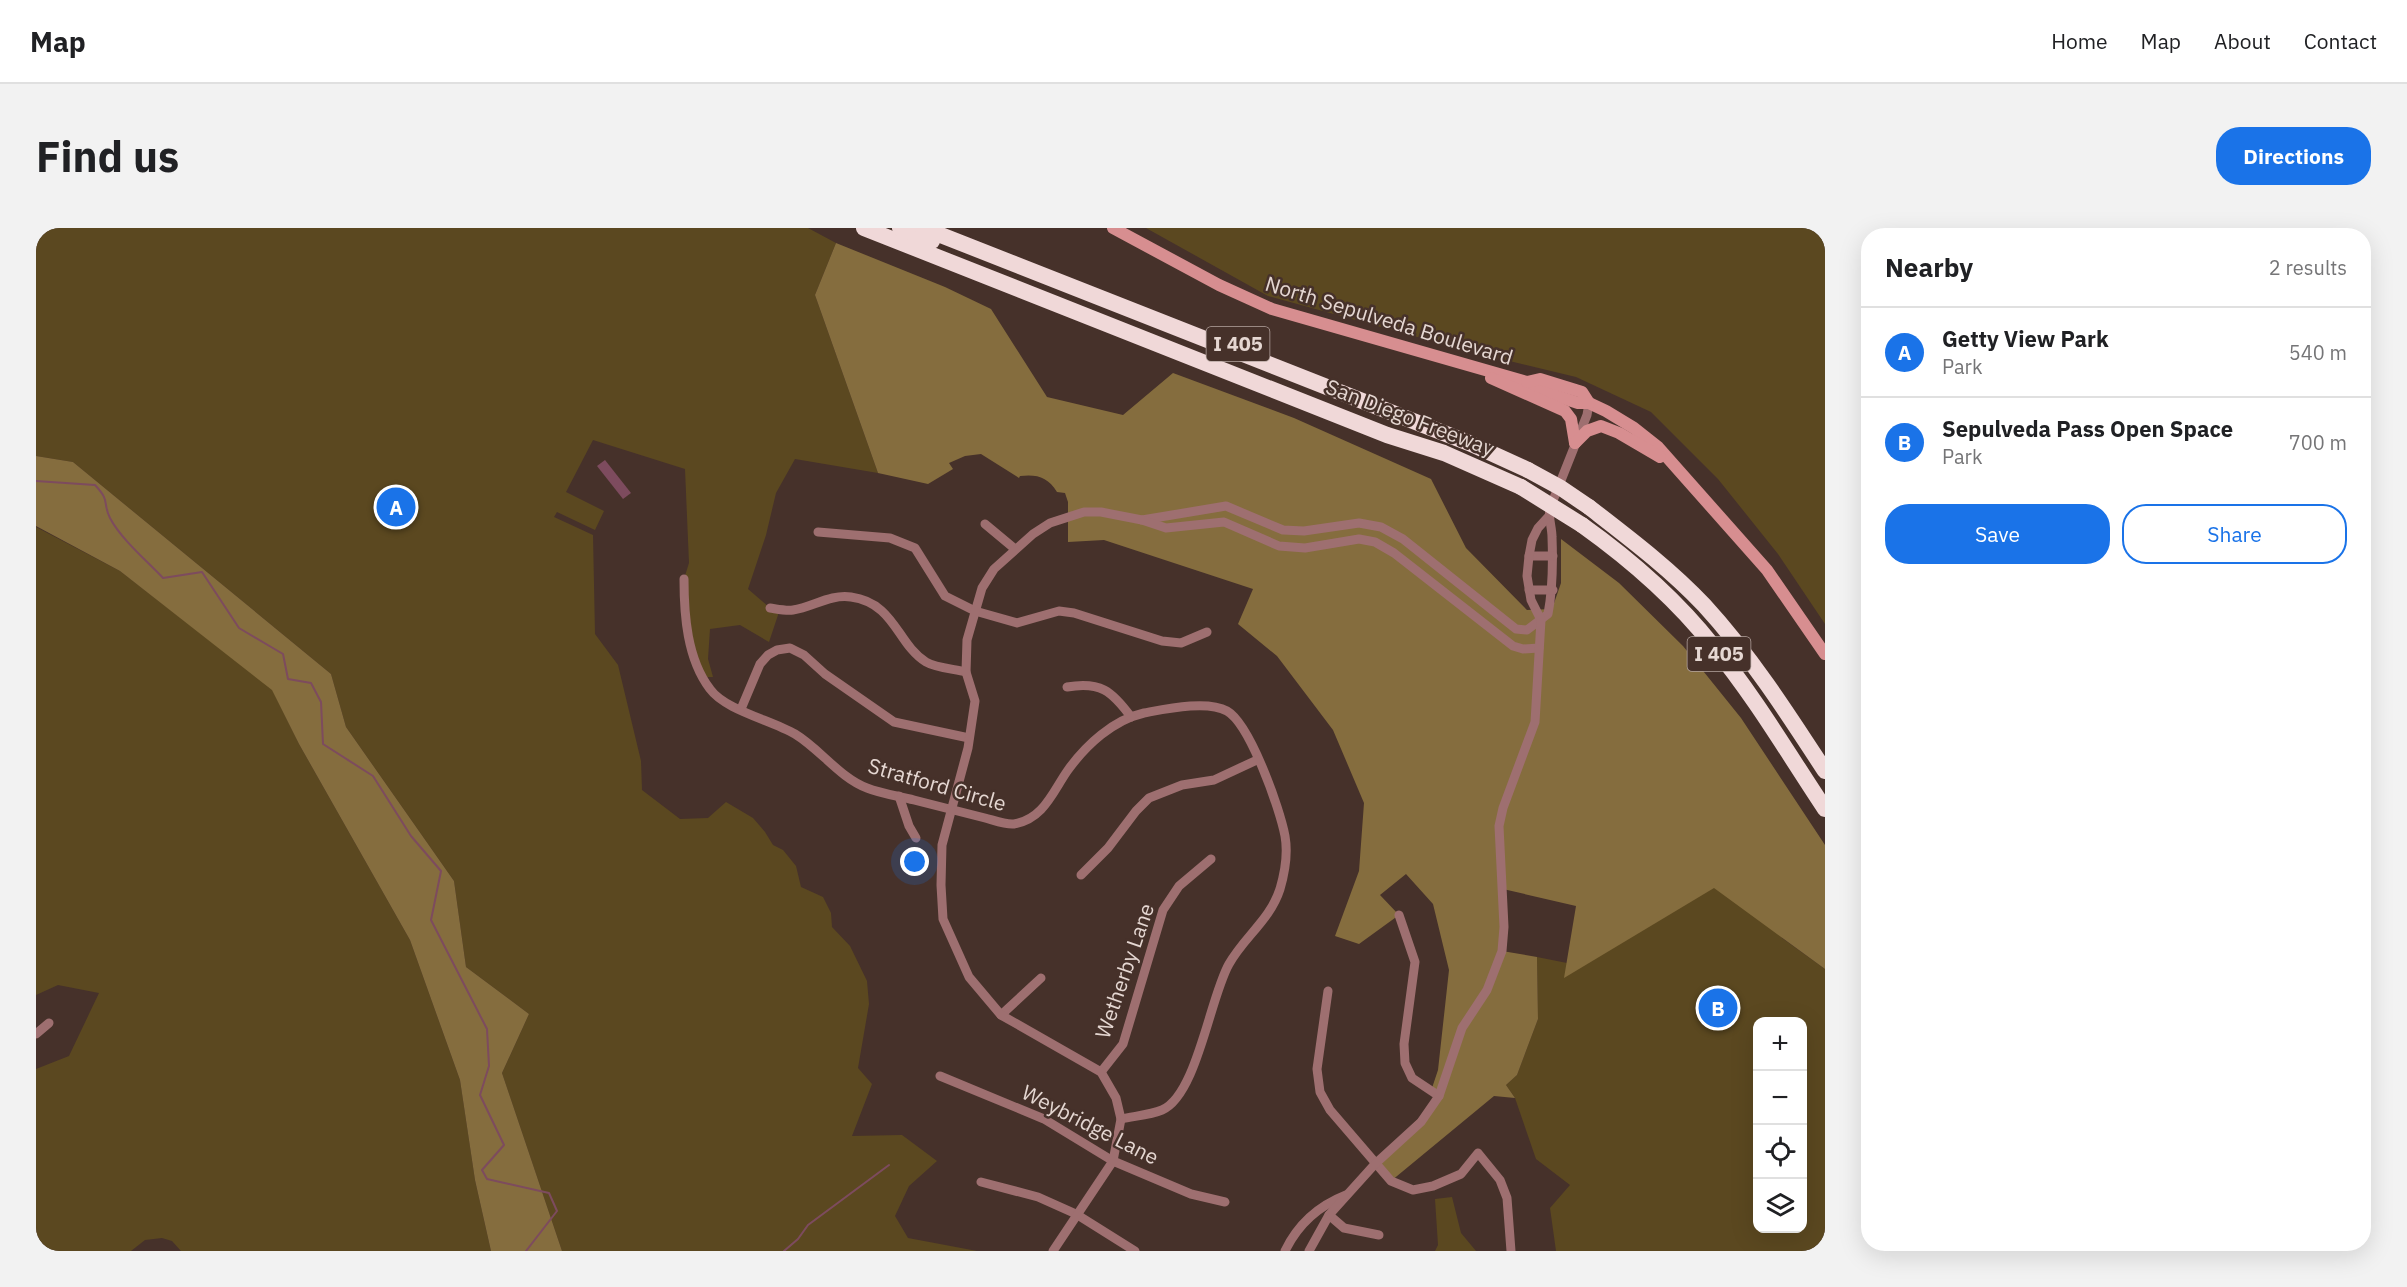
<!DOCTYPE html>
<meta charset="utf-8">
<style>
:root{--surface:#fff;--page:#f2f2f2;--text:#202124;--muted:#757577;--line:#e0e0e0;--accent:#1a73e8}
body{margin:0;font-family:"IBM Plex Sans",sans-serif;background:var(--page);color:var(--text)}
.controls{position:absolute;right:18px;bottom:18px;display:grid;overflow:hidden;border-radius:12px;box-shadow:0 6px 24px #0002}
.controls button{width:54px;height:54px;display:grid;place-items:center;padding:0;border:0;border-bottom:2px solid var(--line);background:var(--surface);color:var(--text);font:30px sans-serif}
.you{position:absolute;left:879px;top:634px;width:21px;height:21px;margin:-15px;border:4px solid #fff;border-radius:50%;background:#1a73e8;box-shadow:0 0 0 9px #1a73e833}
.badge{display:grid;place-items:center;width:39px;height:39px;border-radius:50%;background:var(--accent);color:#fff;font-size:20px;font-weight:700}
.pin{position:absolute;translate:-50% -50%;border:3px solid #fff;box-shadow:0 2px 6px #0006}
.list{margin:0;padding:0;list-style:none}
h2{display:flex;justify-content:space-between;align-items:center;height:78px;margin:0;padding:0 24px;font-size:26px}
h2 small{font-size:20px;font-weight:400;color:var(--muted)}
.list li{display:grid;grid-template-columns:39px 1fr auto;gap:18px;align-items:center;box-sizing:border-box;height:90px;padding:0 24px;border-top:2px solid var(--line)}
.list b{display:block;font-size:22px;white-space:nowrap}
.list p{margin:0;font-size:20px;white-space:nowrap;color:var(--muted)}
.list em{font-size:20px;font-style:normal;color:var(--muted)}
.actions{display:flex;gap:12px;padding:18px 24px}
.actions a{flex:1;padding:14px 0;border:2px solid var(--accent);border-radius:24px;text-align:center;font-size:21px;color:var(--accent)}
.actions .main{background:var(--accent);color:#fff}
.icon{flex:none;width:33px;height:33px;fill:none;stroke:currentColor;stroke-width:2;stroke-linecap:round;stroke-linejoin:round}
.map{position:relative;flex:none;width:1789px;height:1023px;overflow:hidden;border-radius:24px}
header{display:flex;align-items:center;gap:36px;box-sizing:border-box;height:84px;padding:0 30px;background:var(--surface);border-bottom:2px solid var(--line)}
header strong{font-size:28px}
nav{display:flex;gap:33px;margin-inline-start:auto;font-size:21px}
.intro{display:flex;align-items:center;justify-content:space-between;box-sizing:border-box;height:144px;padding:0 36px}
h1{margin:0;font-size:42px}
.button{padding:15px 27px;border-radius:24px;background:var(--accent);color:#fff;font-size:21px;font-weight:700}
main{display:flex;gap:36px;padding:0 36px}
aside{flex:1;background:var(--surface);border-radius:24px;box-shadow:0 6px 24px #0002}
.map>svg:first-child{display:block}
</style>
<header>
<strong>Map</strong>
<nav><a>Home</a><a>Map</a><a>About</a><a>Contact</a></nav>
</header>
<div class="intro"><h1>Find us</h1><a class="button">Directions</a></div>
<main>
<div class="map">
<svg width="1789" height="1023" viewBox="0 0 1789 1023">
<rect width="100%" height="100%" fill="#46312a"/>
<g fill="#5b4820" fill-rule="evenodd">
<polygon points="0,0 772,0 800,15 779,67 842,245 759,231 740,265 730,307 712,361 734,380 744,381 733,414 704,397 674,401 672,431 677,449 666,449 658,430 648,351 653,335 649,241 557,212 530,264 568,283 559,302 521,284 518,289 557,307 559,406 582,437 605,533 606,562 644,591 672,590 690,574 717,590 729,604 737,617 747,622 760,638 765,659 787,669 795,685 796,699 814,718 831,753 833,776 822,840 836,856 816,908 866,907 901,933 873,958 859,988 872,1010 941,1023 526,1023 466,845 493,786 430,739 418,653 310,499 295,446 37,234 0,228"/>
<polygon points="1110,0 1780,0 1789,16 1789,396 1742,326 1682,251 1615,184 1540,149 1436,124 1232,68"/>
<polygon points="0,299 84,343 236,461 263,516 374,712 424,852 439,952 455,1023 145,1023 136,1013 126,1010 109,1012 95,1023 0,1023 0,841 33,828 63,765 22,757 0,767"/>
<path d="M1709,555L1746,710L1789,741V1023H1520L1514,980L1534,957L1500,931L1479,870L1470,857L1481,847L1502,791L1501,729L1531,735L1529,749ZM1722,794H1766V1000H1722Z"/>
<polygon points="1416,969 1425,1005 1440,1023 1399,1023 1402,1017 1399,971"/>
</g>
<g fill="#856d3e">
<path d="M800,15L909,59L955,81L1011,169L1087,187L1137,145L1258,190L1395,251L1430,320L1491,382L1516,381L1525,355V311L1583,355L1647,418L1705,490L1789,617V741L1678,660L1528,750L1540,678L1467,661L1466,723L1501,729L1502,791L1481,847L1470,857L1479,870L1458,868L1355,953L1339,936L1403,869L1395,863L1402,842L1413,742L1397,676L1370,646L1344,667L1363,687L1323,716L1299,708L1323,643L1328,575L1297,502L1241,428L1202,396L1217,361L1068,312L1032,314V274L1029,265L1021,264C1012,249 1001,246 984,248L983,250L945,226L929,228L913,235L917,241L892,256L842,245L779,67Z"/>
<polygon points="0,228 37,234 295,446 310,499 418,653 430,739 493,786 466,845 526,1023 455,1023 439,952 424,852 374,712 263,516 236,462 84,343 0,298"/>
</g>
<polygon fill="#7d4b5e" points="569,232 595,265 587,271 561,238"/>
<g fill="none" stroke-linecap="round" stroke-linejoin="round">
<g stroke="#7d4b5e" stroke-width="2">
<path d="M0,253L59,257C75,274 66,274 74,290C85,311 110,332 127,350L166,344L203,400L247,426L252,451L275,455L285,474L287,516L337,548L375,608L405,643L395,692L451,801L453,838L444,867L468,917L446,942L451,951L513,965L521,983L490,1023"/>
<polyline points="748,1023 762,1011 772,997 853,937"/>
</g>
<g stroke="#9e6f70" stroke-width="9">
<path d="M1106,292L1190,278L1247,302L1268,303L1323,295L1345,299L1367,311L1480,401L1491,402L1512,386C1517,360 1517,335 1516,309C1516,299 1512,290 1514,280L1551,187L1553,175"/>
<polyline points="949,296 979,321"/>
<polyline points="782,304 854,310 879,320 909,368 939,383 981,395 1023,383 1038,385 1126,413 1145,415 1171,404"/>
<polyline points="1493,328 1517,328"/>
<path d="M648,351C648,387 651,431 674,461C689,482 735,492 759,506C784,521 804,550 831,560C846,566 863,568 878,572C902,578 925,584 949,590C957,592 970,597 978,596C1008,591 1017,563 1032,542C1050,517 1077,492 1108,485C1130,481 1171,472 1191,483C1214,496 1244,581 1249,608C1252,625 1249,644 1244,661C1234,692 1208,709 1193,736C1174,769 1161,867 1126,882C1114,887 1098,888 1085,891"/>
<polyline points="1493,362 1517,362"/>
<path d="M734,380C741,381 750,383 757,382C777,379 794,366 815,369C859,375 861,416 890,434C900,440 919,441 930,444"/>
<path d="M1031,459C1064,453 1076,463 1095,489"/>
<polyline points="705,481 724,436 732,427 741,422 754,420 768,427 789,446 858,494 933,510"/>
<polyline points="863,568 873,598 880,610"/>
<polyline points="1045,647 1072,620 1100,583 1113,570 1146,557 1178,552 1221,532"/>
<polyline points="1363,687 1379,734 1368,816 1369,835 1376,850 1403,868"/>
<polyline points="1292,763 1281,841 1284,864 1294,882 1355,953 1377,962 1397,958 1425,946 1442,925 1464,952 1471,970 1475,1023"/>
<polyline points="965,787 1005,750"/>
<polyline points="0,806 13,795"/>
<polyline points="1065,844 1087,816 1127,682 1143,658 1175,631"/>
<polyline points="904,848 1008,891 1077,933 1155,966 1189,974"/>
<polyline points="945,954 1002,969 1040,986 1099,1023"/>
<polyline points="1293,987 1308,1000 1343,1007"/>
<polyline points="1017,1023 1077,933 1085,891 1080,870 1065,844 965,787 933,749 907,691 905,657 906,617 932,520 939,473 930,444 931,412 946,360 958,341 997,306 1014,295 1048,284 1065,284 1106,292 1130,300 1188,294 1243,318 1269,320 1323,311 1339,314 1358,325 1477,418 1487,421 1503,420"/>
<path d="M1249,1023C1262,996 1282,978 1310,967"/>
<polyline points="1273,1023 1293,987 1339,936 1385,894 1403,868 1426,800 1451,762 1466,723 1468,699 1463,598 1467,580 1499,494 1505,392 1495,372 1491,348 1493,328 1496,312 1502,300 1513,288"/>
</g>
<polyline stroke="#9e6f70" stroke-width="10" points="1789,0 1789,1"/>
<g stroke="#d78e90" stroke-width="12">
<polyline points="1077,0 1183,57 1236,81 1491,154 1503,162 1542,175 1553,175 1570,183 1598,200 1622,219 1731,342 1789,426"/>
<polyline points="1455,150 1529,183 1535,191 1539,215"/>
<polyline points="1491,154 1504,151 1546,164 1553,175"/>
<polyline points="1539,215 1551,203 1565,198 1583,205 1624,229"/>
</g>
<g stroke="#f0d8d8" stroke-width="16">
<polyline points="828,0 1351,207 1408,225 1485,259"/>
<polyline points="864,0 896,13"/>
<polyline points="887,0 1433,215 1492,242"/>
<path d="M1553,279C1593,310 1633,340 1668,377C1714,427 1752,486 1789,543"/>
<path d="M1546,297C1595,332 1640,371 1677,418C1719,469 1753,527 1789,581"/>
</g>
<g stroke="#f0d8d8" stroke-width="16">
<polyline points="1492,242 1525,260 1553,279"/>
<polyline points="1485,259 1546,297"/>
</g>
</g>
<g text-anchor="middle" stroke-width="5" stroke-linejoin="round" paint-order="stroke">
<g fill="#46312a" stroke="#b5a5a0" stroke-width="1.5">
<rect x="1170.5" y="99" width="63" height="34" rx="4.5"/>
<rect x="1651.5" y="409" width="63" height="34" rx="4.5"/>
</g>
<g font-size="20" font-weight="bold" fill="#e5d7d2">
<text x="1202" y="123">I 405</text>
<text x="1683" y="433">I 405</text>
</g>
<g font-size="21" fill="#e5d7d2" stroke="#46312a">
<text transform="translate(1353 93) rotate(17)" y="7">North Sepulveda Boulevard</text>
<text transform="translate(1374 190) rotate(21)" y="7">San Diego Freeway</text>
<text transform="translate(901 557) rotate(16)" y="7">Stratford Circle</text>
<text transform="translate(1089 743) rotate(-71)" y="7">Wetherby Lane</text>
<text transform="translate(1054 897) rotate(27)" y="7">Weybridge Lane</text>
</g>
</g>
</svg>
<div class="controls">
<button>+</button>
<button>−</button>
<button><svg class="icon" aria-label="locate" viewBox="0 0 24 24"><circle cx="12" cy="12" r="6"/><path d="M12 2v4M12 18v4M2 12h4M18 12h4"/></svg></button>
<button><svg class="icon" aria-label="layers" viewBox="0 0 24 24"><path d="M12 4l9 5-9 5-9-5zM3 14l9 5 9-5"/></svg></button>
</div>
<div class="you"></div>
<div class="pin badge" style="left:360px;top:279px">A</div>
<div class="pin badge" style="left:1682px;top:780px">B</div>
</div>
<aside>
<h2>Nearby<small>2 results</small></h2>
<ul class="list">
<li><span class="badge">A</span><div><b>Getty View Park</b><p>Park</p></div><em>540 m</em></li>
<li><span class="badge">B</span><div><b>Sepulveda Pass Open Space</b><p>Park</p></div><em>700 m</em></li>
</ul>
<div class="actions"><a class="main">Save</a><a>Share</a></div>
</aside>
</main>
